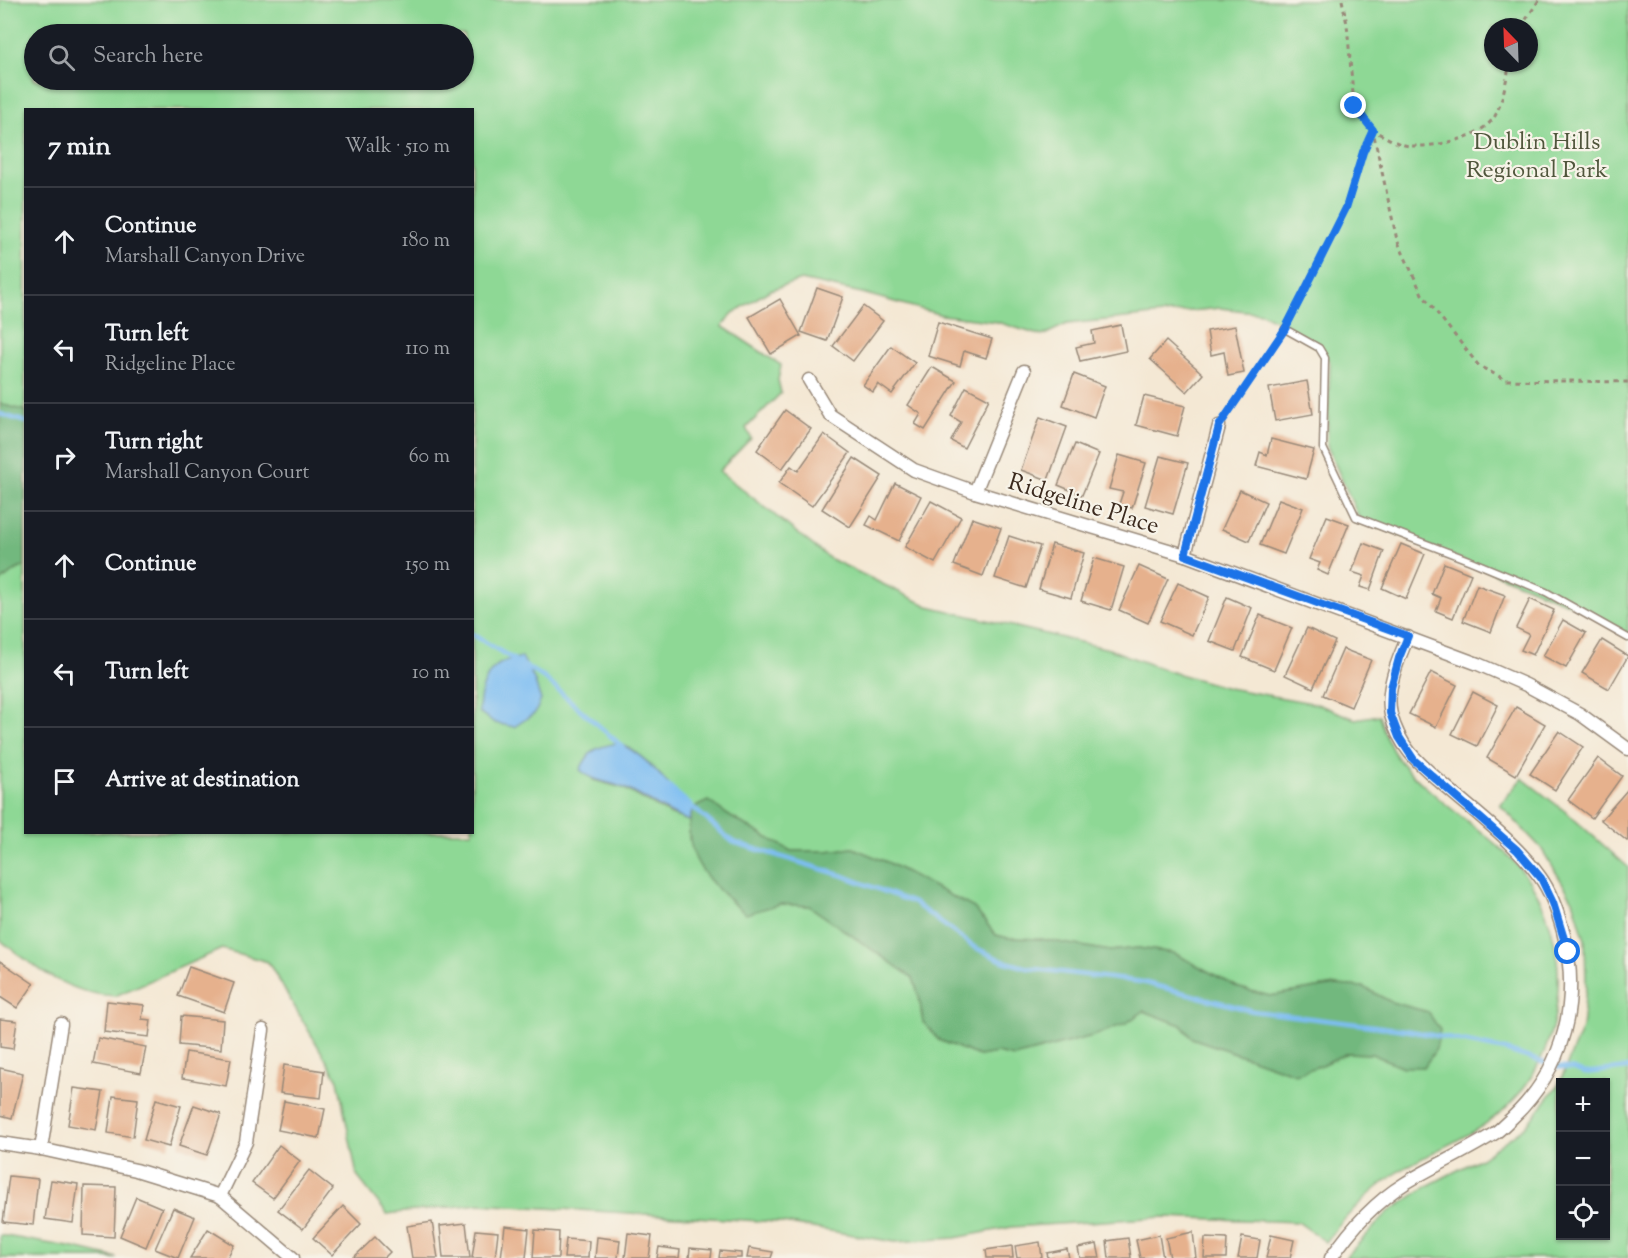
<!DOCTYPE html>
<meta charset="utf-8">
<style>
:root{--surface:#171b24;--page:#20242c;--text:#f1f3f6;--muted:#9ea1a6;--line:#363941}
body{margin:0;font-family:"Sorts Mill Goudy",serif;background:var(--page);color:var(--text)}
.controls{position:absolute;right:18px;bottom:18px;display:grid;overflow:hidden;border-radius:0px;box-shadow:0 2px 4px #0004}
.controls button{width:54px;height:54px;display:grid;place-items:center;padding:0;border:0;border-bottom:2px solid var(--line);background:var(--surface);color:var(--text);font:30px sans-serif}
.compass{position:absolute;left:1484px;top:18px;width:54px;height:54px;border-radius:50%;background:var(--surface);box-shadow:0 2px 4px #0004;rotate:337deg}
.stop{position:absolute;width:18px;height:18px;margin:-14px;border:4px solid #1a73e8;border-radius:50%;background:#fff}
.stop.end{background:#1a73e8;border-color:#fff;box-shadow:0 2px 6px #0008}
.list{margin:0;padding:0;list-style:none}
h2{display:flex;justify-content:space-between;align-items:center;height:78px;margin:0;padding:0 24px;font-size:26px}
h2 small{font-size:20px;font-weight:400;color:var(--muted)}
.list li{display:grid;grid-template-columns:39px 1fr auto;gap:18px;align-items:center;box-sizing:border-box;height:108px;padding:0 24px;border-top:2px solid var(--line)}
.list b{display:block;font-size:22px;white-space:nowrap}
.list p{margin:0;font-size:20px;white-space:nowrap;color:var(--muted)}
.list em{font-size:20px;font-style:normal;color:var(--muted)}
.icon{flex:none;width:33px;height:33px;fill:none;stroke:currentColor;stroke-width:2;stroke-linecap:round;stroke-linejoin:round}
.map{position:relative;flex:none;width:1628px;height:1258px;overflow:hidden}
.search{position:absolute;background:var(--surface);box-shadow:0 2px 4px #0004;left:24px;top:24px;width:450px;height:66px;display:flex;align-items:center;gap:15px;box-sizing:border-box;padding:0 21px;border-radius:33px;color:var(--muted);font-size:22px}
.panel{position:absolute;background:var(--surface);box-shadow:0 2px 4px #0004;left:24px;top:108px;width:450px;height:726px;border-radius:0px}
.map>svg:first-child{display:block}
</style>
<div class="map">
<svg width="1628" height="1258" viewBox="0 0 1628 1258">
<rect width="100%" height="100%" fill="#f7f3e8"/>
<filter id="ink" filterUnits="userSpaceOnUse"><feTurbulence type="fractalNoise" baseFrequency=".0167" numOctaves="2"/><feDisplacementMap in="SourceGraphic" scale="12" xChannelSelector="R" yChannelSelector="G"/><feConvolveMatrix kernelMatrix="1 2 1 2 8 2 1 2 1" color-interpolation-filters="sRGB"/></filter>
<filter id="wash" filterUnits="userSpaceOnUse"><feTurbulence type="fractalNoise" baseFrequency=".008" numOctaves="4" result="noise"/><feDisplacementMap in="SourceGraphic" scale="24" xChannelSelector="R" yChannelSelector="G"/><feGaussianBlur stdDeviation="1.35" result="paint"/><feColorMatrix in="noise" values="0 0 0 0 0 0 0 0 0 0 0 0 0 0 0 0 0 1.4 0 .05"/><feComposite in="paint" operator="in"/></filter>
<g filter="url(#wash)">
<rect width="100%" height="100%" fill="#f4e8d4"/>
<g fill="#8ed895" stroke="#64815a" stroke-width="1.5" fill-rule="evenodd">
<path d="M0,0H1628V634L1582,609L1359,518L1327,446L1330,363L1318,344L1262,313L1220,308L1067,324L1042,336L997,322L942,315L862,293L801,280L770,290L733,313L722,326L781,365L778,380L781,393L746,428L751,438L719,471L829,558L928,606L1109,649L1168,671L1228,688L1317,704L1355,719L1379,715C1389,756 1405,769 1435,795C1463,820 1498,841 1521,870C1548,902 1560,949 1558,989C1556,1028 1543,1064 1519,1094C1485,1135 1436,1146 1394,1175C1367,1194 1345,1216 1326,1242L1298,1222L1164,1217L1012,1227L955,1238L895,1242L777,1222L479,1204L387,1214L357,1176L338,1080L268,962L222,949L115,996C68,995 35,967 0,940V582L14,571L25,566L26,832H472V110H26L25,411L0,404ZM1493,27H1529V63H1493ZM34,34H464V80H34ZM618,743C650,756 667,787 693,808L708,801L731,817L791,851H827L853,848L889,863L974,908L996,935L1008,938L1040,939L1110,951L1138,948L1174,953L1239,988L1270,996L1335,985L1363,987L1391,1002L1428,1012L1403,1067L1372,1054L1347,1053L1319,1066L1296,1074L1192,1038L1181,1025L1144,1011L1126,1023L1096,1035L1014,1057L997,1053L979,1056L939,1040L923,1022L919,996L913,978L809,906L780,904L746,913L689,839V821L671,815L623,788L593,780Z"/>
<path d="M1522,778L1566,812L1628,867V1258H1345L1387,1213L1429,1185L1481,1158L1526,1126L1559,1084L1582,1028L1586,986L1585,940L1573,900L1541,848L1500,805ZM1560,1082H1606V1236H1560Z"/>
<polygon points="0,1235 75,1248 117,1258 0,1258"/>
</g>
<g fill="#72b87e" stroke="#56714e" stroke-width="1.5">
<polygon points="0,404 26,411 25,566 14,571 0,582"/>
<path d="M708,801L731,817L791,851H826L853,848L889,863L974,908L996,935L1008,938L1040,939L1110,951L1138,948L1174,953L1239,988L1270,996L1335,985L1363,987L1391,1002L1428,1012L1440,1030L1436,1049L1424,1067H1403L1372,1054L1347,1053L1319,1066L1296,1074L1192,1038L1181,1025L1144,1011L1126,1023L1096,1035L1014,1057L997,1053L979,1056L939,1040L923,1022L919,996L913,978L809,906L780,904L746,914C713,887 677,855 693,808Z"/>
</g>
<g fill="#7dbdf2" stroke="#5c7488" stroke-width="1.5">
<path d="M522,657L534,679L541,700L535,713L514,727L495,723L479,712C479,695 485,670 503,662C508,659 516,659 522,657Z"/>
<path d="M618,743C650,756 667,787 693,808L689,821C665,813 647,798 624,788C605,780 598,784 580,770C590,749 596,747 618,743Z"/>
</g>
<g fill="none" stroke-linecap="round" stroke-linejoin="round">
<g stroke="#7dbdf2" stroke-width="4.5">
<polyline points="0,414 26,422"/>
<polyline points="472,634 516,661"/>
<polyline points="523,665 543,677 623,747"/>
<polyline points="668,786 733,842 844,876 914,903 974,947 1003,961 1028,968 1142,982 1253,1011 1405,1030 1447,1038 1505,1050 1557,1067 1574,1069 1584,1073 1628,1068"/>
</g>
</g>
<g id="blocks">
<g fill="#e6b18d">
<polygon points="817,288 843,297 827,341 801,332"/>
<polygon points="780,299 801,336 771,354 749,317"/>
<polygon points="863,306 883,321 853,361 833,346"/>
<polygon points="938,322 992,339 986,358 964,351 960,366 928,356"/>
<polygon points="1121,325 1126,351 1080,361 1076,347 1094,343 1092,331"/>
<polygon points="1235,326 1244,373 1228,376 1224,352 1211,355 1207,331"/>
<polygon points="1166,341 1203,374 1187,392 1150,359"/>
<polygon points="891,346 915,363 892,394 878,384 873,392 863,385"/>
<polygon points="932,367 956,381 925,430 915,424 921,414 908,405"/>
<polygon points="1074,374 1105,386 1094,417 1063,405"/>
<polygon points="1307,381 1313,414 1275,421 1269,388"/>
<polygon points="966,387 989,399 964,448 951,441 961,422 951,416"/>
<polygon points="1144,396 1185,406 1177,436 1136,425"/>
<polygon points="785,410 811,429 782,469 757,450"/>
<polygon points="1040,417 1067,427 1048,480 1021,470"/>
<polygon points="824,434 850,453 812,506 779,483 791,466 798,471"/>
<polygon points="1271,439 1314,450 1306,479 1256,466 1260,452 1267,455"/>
<polygon points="1075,444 1099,454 1082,495 1058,485"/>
<polygon points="1119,455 1146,463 1132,508 1119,504 1123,492 1109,489"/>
<polygon points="1160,456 1188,463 1173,514 1145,506"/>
<polygon points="854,458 882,476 850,527 822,509"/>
<polygon points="895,483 921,496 899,541 866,525 871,516 877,520"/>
<polygon points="1240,490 1266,502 1249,541 1222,529"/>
<polygon points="1279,499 1303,508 1284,554 1260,545"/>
<polygon points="931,501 961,517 935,563 905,547"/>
<polygon points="1327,516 1349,524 1328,575 1317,570 1320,563 1309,559"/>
<polygon points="972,518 1001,528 983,576 954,565"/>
<polygon points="1009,536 1040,546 1026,588 995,578"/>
<polygon points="1363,543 1384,551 1370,590 1360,587 1364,576 1352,572"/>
<polygon points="1052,544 1084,553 1071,598 1039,589"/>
<polygon points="1401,544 1425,554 1406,599 1382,588"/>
<polygon points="1094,558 1124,567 1111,610 1081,601"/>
<polygon points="1444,563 1471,574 1453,618 1436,611 1441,598 1432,594"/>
<polygon points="1139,566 1168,579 1148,623 1119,610"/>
<polygon points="1178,583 1209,597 1192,635 1160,621"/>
<polygon points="1477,585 1505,595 1491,632 1463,621"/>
<polygon points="1227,597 1252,608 1235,651 1209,641"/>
<polygon points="1530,599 1554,610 1533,655 1521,650 1529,634 1516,628"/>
<polygon points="1260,615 1292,628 1274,670 1242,657"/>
<polygon points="1563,620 1586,633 1566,668 1543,656"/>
<polygon points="1307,628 1335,641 1313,688 1285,675"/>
<polygon points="1602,640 1628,656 1609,689 1582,673"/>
<polygon points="1343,649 1371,660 1351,707 1323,695"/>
<polygon points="1431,672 1457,685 1436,727 1409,714"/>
<polygon points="1473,692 1498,705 1477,746 1452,734"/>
<polygon points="1516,707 1545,724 1516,775 1487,758"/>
<polygon points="1559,731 1583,747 1555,790 1530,774"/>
<polygon points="1598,758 1622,776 1592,818 1568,800"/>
<polygon points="1628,789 1628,840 1627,841 1601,820"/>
<polygon points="0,961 34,984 17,1008 0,997"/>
<polygon points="189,967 234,983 224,1012 178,996"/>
<polygon points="107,1001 144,1005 142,1019 151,1020 149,1037 104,1032"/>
<polygon points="181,1016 223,1020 221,1049 179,1045"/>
<polygon points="0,1019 17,1021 13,1049 0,1047"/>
<polygon points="98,1038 146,1047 141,1073 93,1064"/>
<polygon points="186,1052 231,1059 226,1086 182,1078"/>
<polygon points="284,1065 324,1071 321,1098 280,1093"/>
<polygon points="0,1068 23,1073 12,1118 0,1115"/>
<polygon points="74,1088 103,1092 96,1130 68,1125"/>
<polygon points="113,1096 138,1099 133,1137 108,1133"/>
<polygon points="156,1099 181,1106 169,1147 144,1140"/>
<polygon points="284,1101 325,1109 319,1138 278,1130"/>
<polygon points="194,1105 221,1114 207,1155 179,1146"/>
<polygon points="279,1145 300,1161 273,1198 252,1183"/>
<polygon points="309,1170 333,1189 303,1229 278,1210"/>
<polygon points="9,1176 38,1179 33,1225 3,1222"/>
<polygon points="51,1180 78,1184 73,1223 45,1219"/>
<polygon points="84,1186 116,1187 114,1237 83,1235"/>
<polygon points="136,1197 162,1208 146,1247 120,1236"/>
<polygon points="343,1206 361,1224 332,1255 313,1238"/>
<polygon points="173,1208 195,1217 178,1258 155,1249"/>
<polygon points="432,1222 438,1258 412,1258 407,1226"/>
<polygon points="466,1223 470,1258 443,1258 440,1226"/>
<polygon points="505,1226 529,1229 526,1258 501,1258"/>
<polygon points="208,1229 234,1245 227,1258 190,1258"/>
<polygon points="476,1230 498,1232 495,1258 472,1258"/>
<polygon points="535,1230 559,1232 558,1258 533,1258"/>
<polygon points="1193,1232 1196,1258 1170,1258 1166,1238"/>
<polygon points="628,1233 652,1236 649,1258 625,1258"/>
<polygon points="1159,1235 1163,1258 1140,1258 1136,1240"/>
<polygon points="1271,1235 1294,1240 1290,1258 1266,1258"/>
<polygon points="375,1237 390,1252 384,1258 353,1258"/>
<polygon points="597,1237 620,1240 618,1258 595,1258"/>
<polygon points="1242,1237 1260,1240 1257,1258 1238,1258"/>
<polygon points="1128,1238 1131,1258 1109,1258 1107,1241"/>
<polygon points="1205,1238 1227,1239 1226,1258 1204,1258"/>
<polygon points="566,1239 589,1241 588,1258 564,1258"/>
<polygon points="1040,1242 1042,1258 1017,1258 1015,1246"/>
<polygon points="1097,1244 1100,1258 1080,1258 1078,1248"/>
<polygon points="1012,1246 1013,1258 987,1258 986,1250"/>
<polygon points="659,1247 680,1250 679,1258 657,1258"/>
<polygon points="690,1248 712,1250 711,1258 689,1258"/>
<polygon points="749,1248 773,1252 771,1258 747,1258"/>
<polygon points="1067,1249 1069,1258 1048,1258 1047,1253"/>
<polygon points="720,1251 741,1253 741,1258 719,1258"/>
</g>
</g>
</g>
<g filter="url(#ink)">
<use href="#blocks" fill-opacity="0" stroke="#988979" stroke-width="1.5"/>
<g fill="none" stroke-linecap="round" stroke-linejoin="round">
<defs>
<polyline id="service" points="1285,329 1319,348 1325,358 1323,448 1356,517 1471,561 1546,592 1628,638"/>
<g id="minor">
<polyline points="809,380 830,415 914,470 975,492 1185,555 1478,664 1526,685 1580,714 1628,749"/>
<polyline points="975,492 1024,371"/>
<polyline points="1185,555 1219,426"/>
<polyline points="0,1143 41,1149 136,1170 220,1196 293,1258"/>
<polyline points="41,1149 61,1024"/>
<polyline points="220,1196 246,1142 263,1030"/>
<path d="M1331,1258C1350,1230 1375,1202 1404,1184C1433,1166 1466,1152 1495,1133C1501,1129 1506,1123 1512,1118C1565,1068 1581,1000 1563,931C1558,913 1551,892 1540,877C1515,842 1477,814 1445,786C1420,764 1400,749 1391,715C1385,690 1398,659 1408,637"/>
</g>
</defs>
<use href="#service" stroke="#988979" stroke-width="9"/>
<use href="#minor" stroke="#988979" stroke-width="15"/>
<g stroke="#988979" stroke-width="3" stroke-dasharray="4.5 4.5" stroke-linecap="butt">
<polyline points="1342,0 1347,24 1354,106 1373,131 1397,240 1422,294 1479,366 1506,380 1628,382"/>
<polyline points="1521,27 1539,0"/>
<path d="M1288,322L1346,208L1363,152L1373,131C1384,135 1399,146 1411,146C1436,147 1481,139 1495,116C1503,101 1506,80 1510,63"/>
<polyline points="1225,417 1280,335"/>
</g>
<use href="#service" stroke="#fff" stroke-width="6"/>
<use href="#minor" stroke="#fff" stroke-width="12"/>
</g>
</g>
<g fill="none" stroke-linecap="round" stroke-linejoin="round" filter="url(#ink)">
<polyline stroke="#1a73e8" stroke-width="8" points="1354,106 1373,130 1363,152 1346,208 1305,290 1285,329 1219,426 1185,555 1408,636 1399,658 1391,688 1390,713 1399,737 1414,760 1517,850 1541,878 1553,903 1568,952"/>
</g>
<g text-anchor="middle" stroke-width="4.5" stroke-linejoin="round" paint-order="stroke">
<g font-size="24" fill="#50563c" stroke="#f7f3e8">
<text x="1537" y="149">Dublin Hills<tspan x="1537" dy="28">Regional Park</tspan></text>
</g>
<g font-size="24" fill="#3b2a1e" stroke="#f7f3e8">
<text transform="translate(1084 503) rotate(17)" y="8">Ridgeline Place</text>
</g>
</g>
</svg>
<div class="controls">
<button>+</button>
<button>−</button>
<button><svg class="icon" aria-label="locate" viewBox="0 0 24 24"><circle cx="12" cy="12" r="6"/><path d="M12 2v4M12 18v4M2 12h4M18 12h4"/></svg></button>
</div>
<svg class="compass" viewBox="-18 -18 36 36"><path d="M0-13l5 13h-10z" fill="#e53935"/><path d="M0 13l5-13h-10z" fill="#9ea1a6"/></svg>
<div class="stop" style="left:1568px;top:952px"></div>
<div class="stop end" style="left:1354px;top:106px"></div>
<div class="search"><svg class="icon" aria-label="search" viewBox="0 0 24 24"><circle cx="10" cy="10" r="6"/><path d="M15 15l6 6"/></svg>Search here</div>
<section class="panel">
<h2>7 min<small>Walk · 510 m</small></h2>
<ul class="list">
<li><svg class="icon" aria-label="ahead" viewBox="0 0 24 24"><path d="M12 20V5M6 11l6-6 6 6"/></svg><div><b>Continue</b><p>Marshall Canyon Drive</p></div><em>180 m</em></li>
<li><svg class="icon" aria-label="left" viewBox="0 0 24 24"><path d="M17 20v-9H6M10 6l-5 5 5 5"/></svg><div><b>Turn left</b><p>Ridgeline Place</p></div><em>110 m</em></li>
<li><svg class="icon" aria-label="right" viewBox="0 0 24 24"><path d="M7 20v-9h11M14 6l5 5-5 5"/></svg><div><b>Turn right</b><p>Marshall Canyon Court</p></div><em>60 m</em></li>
<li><svg class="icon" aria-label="ahead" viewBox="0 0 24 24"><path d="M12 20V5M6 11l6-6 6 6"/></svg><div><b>Continue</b></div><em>150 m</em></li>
<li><svg class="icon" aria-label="left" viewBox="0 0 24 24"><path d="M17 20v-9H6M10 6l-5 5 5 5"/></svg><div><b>Turn left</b></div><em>10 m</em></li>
<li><svg class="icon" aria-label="arrive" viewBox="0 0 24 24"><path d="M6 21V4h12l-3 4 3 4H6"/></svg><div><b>Arrive at destination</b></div></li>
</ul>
</section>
</div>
